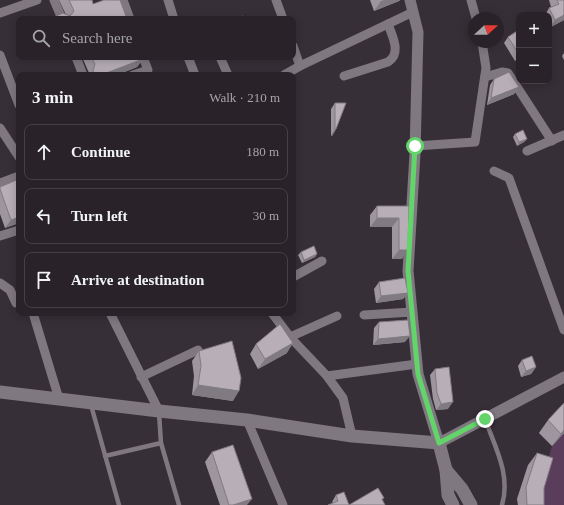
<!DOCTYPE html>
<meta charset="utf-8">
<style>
:root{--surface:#292329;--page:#352f35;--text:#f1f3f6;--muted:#a5a4a8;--line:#454046}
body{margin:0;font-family:Georgia,serif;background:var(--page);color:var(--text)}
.controls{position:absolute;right:12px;top:12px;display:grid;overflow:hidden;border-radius:8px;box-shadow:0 2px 10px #0003}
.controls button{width:36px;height:36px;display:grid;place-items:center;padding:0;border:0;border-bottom:1px solid var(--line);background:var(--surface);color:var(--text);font:20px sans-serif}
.compass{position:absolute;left:468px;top:12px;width:36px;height:36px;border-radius:50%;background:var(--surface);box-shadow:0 2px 10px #0003;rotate:69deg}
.stop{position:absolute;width:12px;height:12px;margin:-9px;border:3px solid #62d469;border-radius:50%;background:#fff}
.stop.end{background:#62d469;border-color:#fff;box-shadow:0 1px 4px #0008}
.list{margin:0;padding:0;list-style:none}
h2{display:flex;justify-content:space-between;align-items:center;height:52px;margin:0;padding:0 16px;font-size:17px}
h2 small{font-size:13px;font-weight:400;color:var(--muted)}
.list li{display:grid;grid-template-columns:26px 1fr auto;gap:12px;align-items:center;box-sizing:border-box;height:56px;margin:0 8px 8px;padding:0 8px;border:1px solid var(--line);border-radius:8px}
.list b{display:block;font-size:15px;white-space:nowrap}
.list em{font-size:13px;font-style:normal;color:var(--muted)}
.icon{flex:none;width:22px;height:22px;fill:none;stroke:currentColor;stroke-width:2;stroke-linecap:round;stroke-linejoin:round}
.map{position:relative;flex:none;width:564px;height:505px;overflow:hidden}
.search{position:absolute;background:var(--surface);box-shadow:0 2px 10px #0003;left:16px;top:16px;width:280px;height:44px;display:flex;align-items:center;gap:10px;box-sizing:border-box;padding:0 14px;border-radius:8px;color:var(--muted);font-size:15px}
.panel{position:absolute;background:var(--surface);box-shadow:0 2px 10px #0003;left:16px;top:72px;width:280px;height:244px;border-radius:8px}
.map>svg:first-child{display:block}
</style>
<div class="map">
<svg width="564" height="505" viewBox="0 0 564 505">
<rect width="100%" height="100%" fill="#372f37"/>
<polygon fill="#593d5b" points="564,411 564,505 518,505 517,499 528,465 545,470 552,446 539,433 555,415"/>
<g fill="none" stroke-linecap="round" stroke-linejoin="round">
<g stroke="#807881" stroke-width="4.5">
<polyline points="91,405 119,505"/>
<polyline points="159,413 161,443"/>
<path d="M485,419C495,447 511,475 502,505"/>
<polyline points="105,456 161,443 179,505"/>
</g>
<g stroke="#807881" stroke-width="9">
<polyline points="54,0 62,19"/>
<polyline points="123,0 130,19"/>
<polyline points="168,0 174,19"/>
<polyline points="276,0 283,19"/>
<polyline points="471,0 476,18"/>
<polyline points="0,13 37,0"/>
<polyline points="0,55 19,105"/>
<polyline points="76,57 83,75"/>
<polyline points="188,57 195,75"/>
<polyline points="220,57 228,75"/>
<polyline points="300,66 413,12"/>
<polyline points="133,75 148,70 143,57"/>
<polyline points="284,75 300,66 293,46"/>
<path d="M344,76L388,62C402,53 392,36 388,24"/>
<polyline points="485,77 502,72 508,73 552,141"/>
<polyline points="0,128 19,157"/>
<polyline points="415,146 475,142 486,68 482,42"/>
<polyline points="527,151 564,135"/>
<polyline points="494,171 509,178 564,330"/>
<polyline points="0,183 19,176"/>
<polyline points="0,236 19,230"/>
<polyline points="293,277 322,261"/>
<polyline points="0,283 10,290 16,303 19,303"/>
<polyline points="33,313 59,399"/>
<polyline points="110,313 159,411"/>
<polyline points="272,313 290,337 327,376 343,398 352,436"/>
<polyline points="364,315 412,312"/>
<polyline points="290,337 337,316"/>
<polyline points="327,376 417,364"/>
<polyline points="141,377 198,350"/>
<polyline points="247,420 283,505"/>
</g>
<polyline stroke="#807881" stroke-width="11" points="410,0 418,32 415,154 408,271 418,374 439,443 564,377"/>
<g stroke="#807881" stroke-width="13">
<polyline points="0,392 159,411 247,420 352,436 439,443 446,470 448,495 453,505"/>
<polyline points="446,470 462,489 471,505"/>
</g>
</g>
<g fill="#9d969e">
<polygon points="59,0 92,0 93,4 127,19 49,19 66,15"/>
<polygon points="370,0 400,0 399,1 374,11"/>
<polygon points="549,0 564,0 564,20 549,28 549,15 545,15 549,8 551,7"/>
<polygon points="519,34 519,58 515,61 504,43 508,37"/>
<polygon points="564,53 564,60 562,56"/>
<polygon points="82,57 142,57 143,59 137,67 117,75 88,75 89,73"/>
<polygon points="494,79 519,87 514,94 487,105 490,85"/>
<polygon points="335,103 336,129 332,136 331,135 331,109"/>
<polygon points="515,134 527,139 524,142 517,146 513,137"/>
<polygon points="19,179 19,223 5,228 0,214 0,187"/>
<polygon points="377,206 409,206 402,259 392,259 392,227 370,227 370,215"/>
<polygon points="301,252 317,254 315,257 302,263 298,255"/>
<polygon points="379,282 408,293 403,299 376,303 374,289"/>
<polygon points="379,322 405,342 373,345 374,328"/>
<polygon points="256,344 287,353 258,369 250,354"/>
<polygon points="199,351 233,401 192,395 194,376 192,361"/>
<polygon points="522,360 536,367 531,374 521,377 518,366"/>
<polygon points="435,369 448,409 436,410 433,399 430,375"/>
<polygon points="564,403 564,433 552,446 539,433 548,420"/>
<polygon points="212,452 247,505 220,505 205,462"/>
<polygon points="537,453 544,488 544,505 518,505 517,499 528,465"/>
<polygon points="336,495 349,505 333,503 332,502"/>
</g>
<g fill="#807a81">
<polygon points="384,0 400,0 399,1 374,11 381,1"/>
<polygon points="564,15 564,20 549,28 555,20"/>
<polygon points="519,55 519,58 515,61"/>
<polygon points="143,59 137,67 117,75 101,75"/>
<polygon points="519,87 514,94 487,105 491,98"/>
<polygon points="335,129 336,129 332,136 331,135"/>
<polygon points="527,139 524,142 517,146 519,142"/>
<polygon points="19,217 19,223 5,228 11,220"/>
<polygon points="377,218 399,218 392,227 370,227"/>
<polygon points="399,250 408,250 402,259 392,259"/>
<polygon points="317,254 315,257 302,263 304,260"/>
<polygon points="408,293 403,299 376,303 381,296"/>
<polygon points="410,336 405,342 373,345 378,339"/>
<polygon points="293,343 287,353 258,369 265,359"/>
<polygon points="536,367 531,374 521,377 526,371"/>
<polygon points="198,385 239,391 233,401 192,395"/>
<polygon points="453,402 448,409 436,410 441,404"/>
<polygon points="564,430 564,433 552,446"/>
<polygon points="252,499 247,505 233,505"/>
</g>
<g fill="#b7aeb8" stroke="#807a81">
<polygon points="69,0 92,0 93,4 104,0 120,0 127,19 49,19 63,13 70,16 74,11"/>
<polygon points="557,0 564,0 564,15 555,20 549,8 559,4"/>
<polygon points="243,16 244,19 233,19"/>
<polygon points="517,31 519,34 519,54 508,37"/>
<polygon points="91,57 142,57 143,59 101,75 95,75 93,71 95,64"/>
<polygon points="509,72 519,87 491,98 494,79"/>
<polygon points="335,103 346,103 336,129 335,129"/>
<polygon points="523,130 527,139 519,142 515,134"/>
<polygon points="19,179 19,217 11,220 0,189 0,187"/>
<polygon points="377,206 409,206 408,250 399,250 399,218 377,218"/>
<polygon points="314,246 317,254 304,260 301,252"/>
<polygon points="405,278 408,293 381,296 379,282"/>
<polygon points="408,320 410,336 378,339 379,322"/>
<polygon points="280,324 293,343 265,359 256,344"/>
<polygon points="232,341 241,378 239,391 198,385 201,366 199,351"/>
<polygon points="532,356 536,367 526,371 522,360"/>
<polygon points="449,367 453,402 441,404 437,393 435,369"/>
<polygon points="564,403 564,430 561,434 548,420"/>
<polygon points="233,445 252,499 233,505 229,505 212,452"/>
<polygon points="537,453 553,458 544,488 544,505 527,505 526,487"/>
<polygon points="378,488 384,498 382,499 385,505 349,505"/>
<polygon points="344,492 349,505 328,505 338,501 336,495"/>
</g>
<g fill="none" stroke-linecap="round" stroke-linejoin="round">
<polyline stroke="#62d469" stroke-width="5" points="415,146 408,271 418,374 439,443 485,419"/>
</g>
</svg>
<div class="controls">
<button>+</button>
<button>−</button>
</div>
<svg class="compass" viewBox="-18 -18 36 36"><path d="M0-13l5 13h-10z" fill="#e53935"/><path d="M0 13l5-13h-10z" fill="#a5a4a8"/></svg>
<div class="stop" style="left:415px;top:146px"></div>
<div class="stop end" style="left:485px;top:419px"></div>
<div class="search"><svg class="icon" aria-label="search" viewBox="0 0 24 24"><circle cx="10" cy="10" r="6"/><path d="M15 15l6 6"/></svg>Search here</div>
<section class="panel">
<h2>3 min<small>Walk · 210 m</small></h2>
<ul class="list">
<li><svg class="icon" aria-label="ahead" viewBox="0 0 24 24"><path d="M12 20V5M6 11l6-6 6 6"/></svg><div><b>Continue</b></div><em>180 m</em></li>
<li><svg class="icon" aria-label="left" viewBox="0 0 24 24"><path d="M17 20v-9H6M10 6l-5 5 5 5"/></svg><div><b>Turn left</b></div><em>30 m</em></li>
<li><svg class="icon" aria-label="arrive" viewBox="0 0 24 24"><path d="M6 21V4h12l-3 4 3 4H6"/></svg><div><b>Arrive at destination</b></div></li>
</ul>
</section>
</div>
